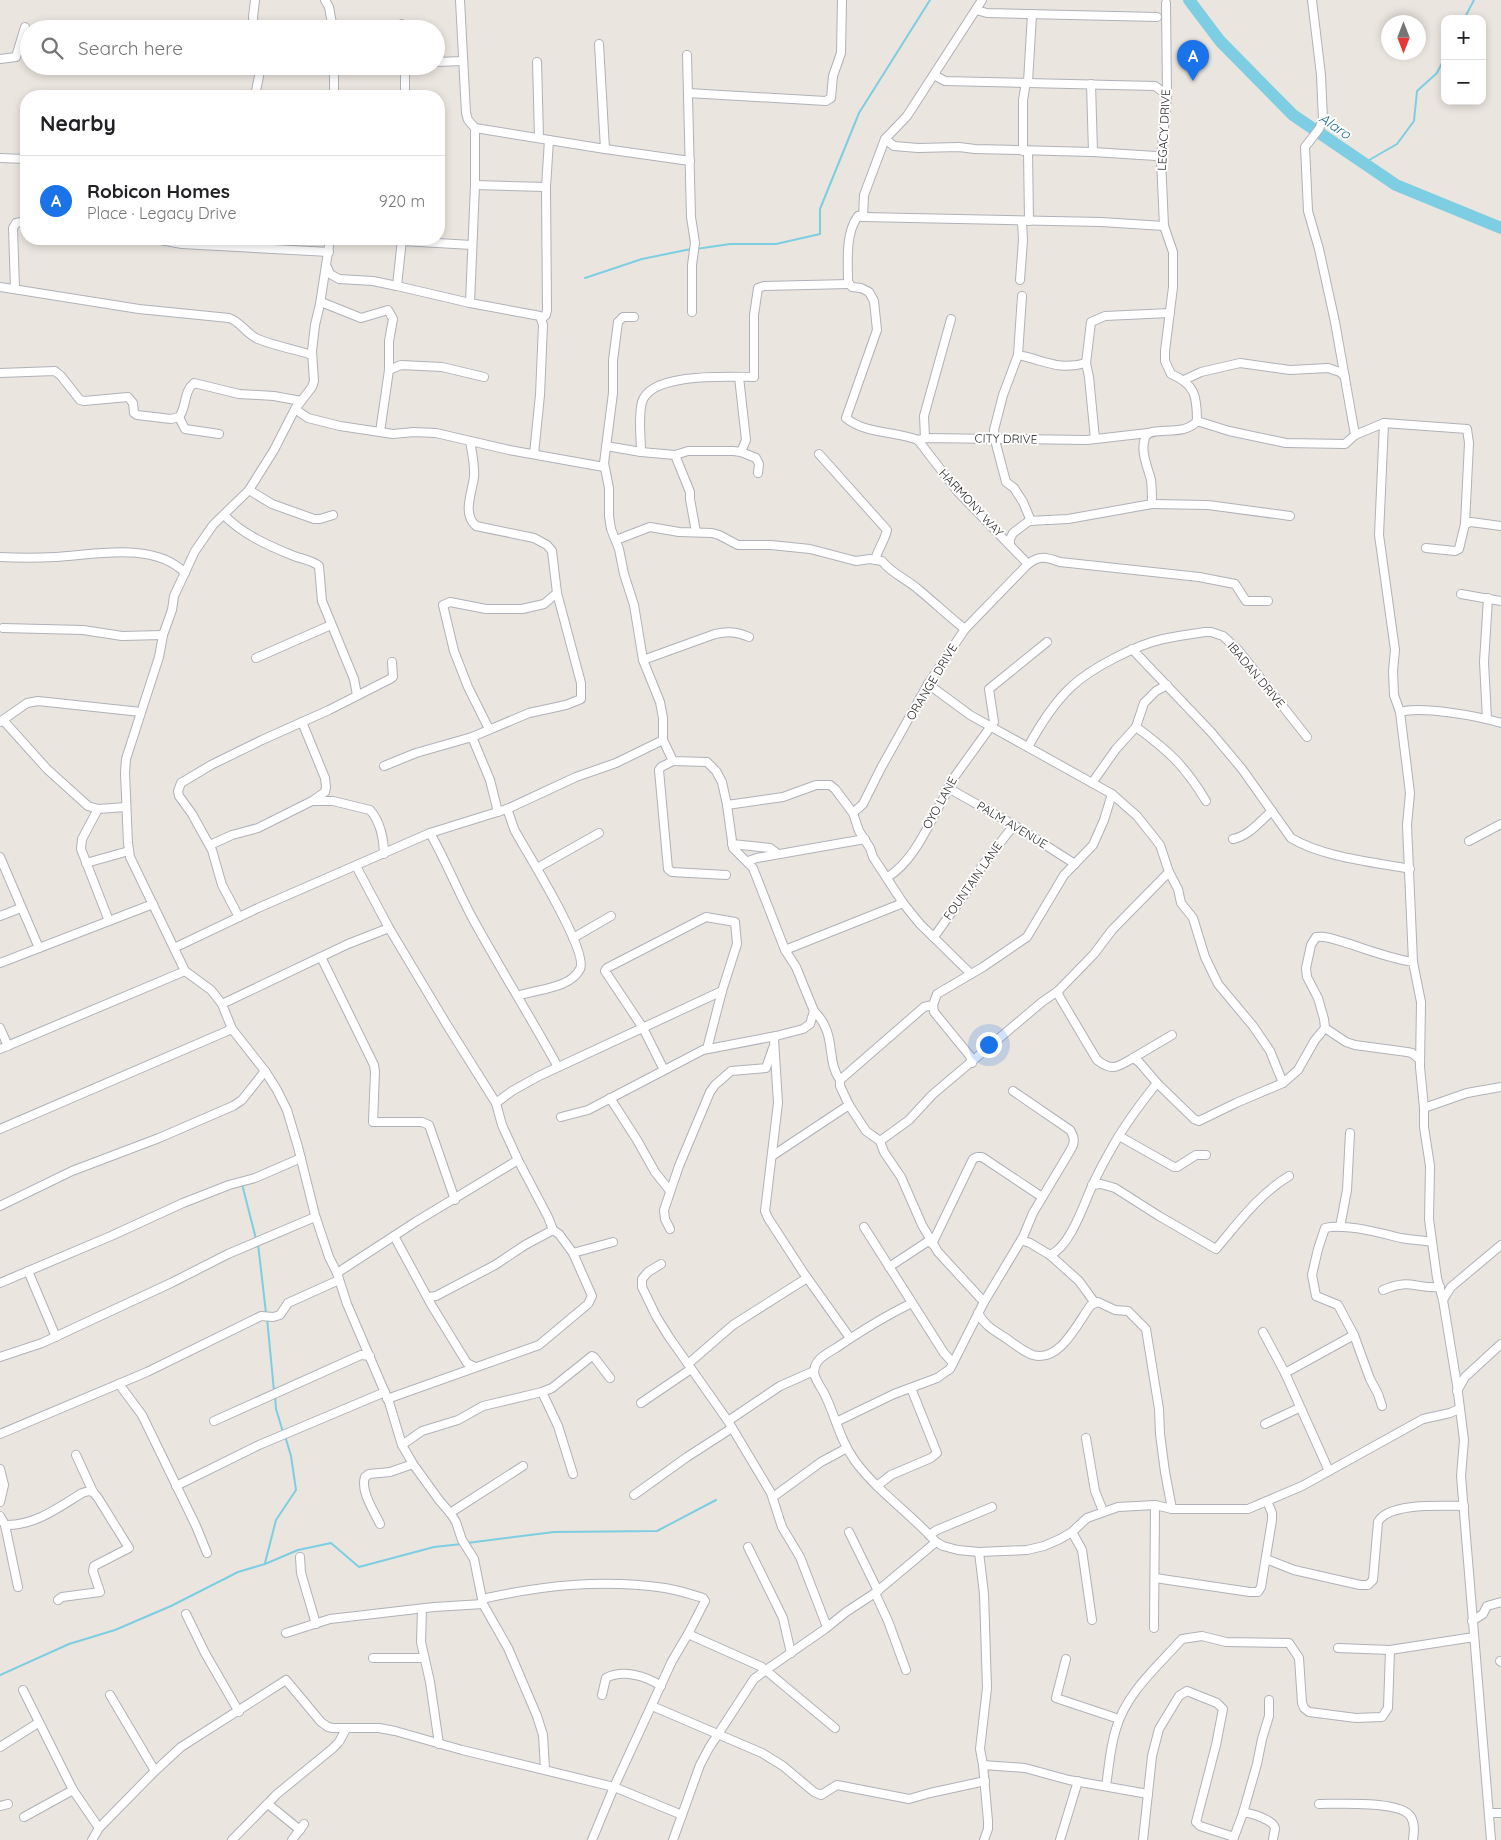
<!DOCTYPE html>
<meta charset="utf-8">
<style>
:root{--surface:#fff;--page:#f2f2f2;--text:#202124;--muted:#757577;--line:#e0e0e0;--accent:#1a73e8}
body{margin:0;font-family:Quicksand,sans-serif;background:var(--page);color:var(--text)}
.controls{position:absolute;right:15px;top:15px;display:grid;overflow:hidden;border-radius:10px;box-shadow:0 2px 8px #0003}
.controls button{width:45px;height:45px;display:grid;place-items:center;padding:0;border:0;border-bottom:1px solid var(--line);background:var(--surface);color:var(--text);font:25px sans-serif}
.compass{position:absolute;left:1381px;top:15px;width:45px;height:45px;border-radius:50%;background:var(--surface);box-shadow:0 2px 8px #0003;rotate:180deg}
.you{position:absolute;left:988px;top:1044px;width:18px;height:18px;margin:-12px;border:4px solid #fff;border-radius:50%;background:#1a73e8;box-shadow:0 0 0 8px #1a73e833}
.badge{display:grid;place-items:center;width:32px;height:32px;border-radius:50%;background:var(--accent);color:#fff;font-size:16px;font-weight:700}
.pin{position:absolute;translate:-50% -41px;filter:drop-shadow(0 1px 2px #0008)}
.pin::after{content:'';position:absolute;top:26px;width:18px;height:15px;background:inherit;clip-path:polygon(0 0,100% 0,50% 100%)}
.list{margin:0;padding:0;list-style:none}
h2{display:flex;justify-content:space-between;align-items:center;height:65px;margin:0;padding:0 20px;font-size:21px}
h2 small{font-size:16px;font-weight:400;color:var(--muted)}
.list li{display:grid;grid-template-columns:32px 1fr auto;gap:15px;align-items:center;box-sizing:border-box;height:90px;padding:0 20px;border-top:1px solid var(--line)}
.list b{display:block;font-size:19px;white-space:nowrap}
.list p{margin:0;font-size:16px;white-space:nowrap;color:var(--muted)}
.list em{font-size:16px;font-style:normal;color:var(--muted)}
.icon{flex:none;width:28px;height:28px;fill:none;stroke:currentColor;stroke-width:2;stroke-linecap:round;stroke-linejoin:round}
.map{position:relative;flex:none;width:1501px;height:1840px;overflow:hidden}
.search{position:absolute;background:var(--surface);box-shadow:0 2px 8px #0003;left:20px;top:20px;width:425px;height:55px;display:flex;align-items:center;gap:12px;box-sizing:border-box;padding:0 18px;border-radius:28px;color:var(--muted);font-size:19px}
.panel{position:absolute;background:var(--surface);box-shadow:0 2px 8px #0003;left:20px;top:90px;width:425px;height:155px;border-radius:20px}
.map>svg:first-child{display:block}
</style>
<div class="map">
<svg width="1501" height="1840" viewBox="0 0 1501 1840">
<rect width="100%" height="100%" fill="#ebe5df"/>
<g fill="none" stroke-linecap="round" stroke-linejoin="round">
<g stroke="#7dcee2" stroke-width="2">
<polyline points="1464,19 1474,0"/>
<polyline points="1364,163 1397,144 1414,121 1417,91 1437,73 1445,57"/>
<polyline points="696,249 730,244 776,244 820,234 820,209 859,113 930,0"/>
<polyline points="585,278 642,259 691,249"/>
<polyline points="242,1184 256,1239"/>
<polyline points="258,1244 266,1313"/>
<polyline points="267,1318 274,1391"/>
<polyline points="275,1395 276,1409 283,1432"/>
<polyline points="467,1543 554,1532 657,1531 716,1500"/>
<polyline points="265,1563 276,1520 296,1490 291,1456 285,1436"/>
<polyline points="0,1675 69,1644 115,1630 171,1606 238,1572 265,1564 298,1550 331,1543 359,1567 434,1547 462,1544"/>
</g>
<polyline stroke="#7dcee2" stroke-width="12" points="1189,0 1220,41 1293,115 1396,185 1501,228"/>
<defs>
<g id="minor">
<polyline points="325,0 329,7 333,29"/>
<polyline points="460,0 466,113 468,120 475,128 475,185 470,303"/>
<polyline points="1312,0 1321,75 1323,120 1319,129 1305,147 1308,211 1319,249 1335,322 1355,435"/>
<path d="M1166,3L1167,95L1161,159L1164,226L1173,252V287L1165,351V361L1171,374C1195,384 1197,396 1197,421"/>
<polyline points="976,10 987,13 1157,17"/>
<polyline points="402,24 402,29"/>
<polyline points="254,29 253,17 255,0"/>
<polyline points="599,44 605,149"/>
<polyline points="687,55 691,217 695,243 692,265 692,312"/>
<polyline points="0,59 16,57 25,27"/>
<polyline points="436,62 463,61"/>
<polyline points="537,62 539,137"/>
<polyline points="334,66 334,96"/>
<polyline points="934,75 945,81 1155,86 1167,95"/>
<polyline points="1028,82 1032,14"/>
<polyline points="1091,84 1093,152"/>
<polyline points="688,93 826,101 831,98 833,76 841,53 842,0"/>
<polyline points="255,96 261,66"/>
<polyline points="405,96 405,66"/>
<polyline points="475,128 605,149 690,161"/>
<polyline points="885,139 894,146 918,148 959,147 975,149 1093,152 1156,156 1161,159"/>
<polyline points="1023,151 1023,100 1026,82"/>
<polyline points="1028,151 1029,221"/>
<polyline points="0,158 26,159"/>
<polyline points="475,185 546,187"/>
<polyline points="863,217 1101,222 1164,226"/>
<polyline points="155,239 182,244 329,252"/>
<polyline points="330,239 320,304 315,325 312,351 314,381 312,387 295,409 274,450 249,490 213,525 195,551 174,596 172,610 163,635 159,657 126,759 125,773 128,843 130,857 185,971 211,990 222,1004 232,1029 265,1071 277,1090 287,1110 298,1147 315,1215 329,1257 337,1273 347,1304 389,1402 402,1445 413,1464 439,1500 451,1514 456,1522 462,1540 474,1559 483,1604 508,1648 537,1716 543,1735 545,1769"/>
<polyline points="402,241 472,245"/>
<polyline points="327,267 330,274 339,279 373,281 397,286 470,303 540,316 543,325 540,395 534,454"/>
<polyline points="1020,280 1023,240 1022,221"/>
<polyline points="397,286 402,239"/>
<path d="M0,287L139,309L229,318C240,321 246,334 258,339C275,346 294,349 312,355"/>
<polyline points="15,289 13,228 16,223 26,221"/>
<polyline points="321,302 361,318 388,310 393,319 389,341 389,370 380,432"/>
<polyline points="542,318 546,315 547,310 546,187 549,140"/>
<polyline points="1018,355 1022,296"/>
<polyline points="389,370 401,365 442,367 484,377"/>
<polyline points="0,373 55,371 61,376 80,400 84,401 128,397 133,403 134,413 137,415 171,419 179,417"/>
<polyline points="739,377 746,440 741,452"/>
<polyline points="1184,380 1201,372 1240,363 1290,370 1328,368 1340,372 1345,377"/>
<polyline points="295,409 308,418 340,426 393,434 414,432 436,433 509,450 604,467"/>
<path d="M179,417C187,407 183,392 194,383L239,394L274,396L301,401"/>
<polyline points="179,417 185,429 219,434"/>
<polyline points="1197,421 1229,431 1286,443 1345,444 1355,435 1384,423 1467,429 1469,443 1465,524 1459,549 1455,551 1426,548"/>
<polyline points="1384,423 1379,535 1395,650 1393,671 1394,695 1400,712 1410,793 1407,825 1413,962"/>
<polyline points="925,438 924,416 951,319"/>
<polyline points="1095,439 1089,377 1086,363 1091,322 1105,316 1170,313"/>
<path d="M918,440C895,431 865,434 846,418L877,330L874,301L869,292L861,288L852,287L848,282C848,260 845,234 858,216L863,217L864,195L885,139L907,116L982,0"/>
<polyline points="918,440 925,438 1087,440 1148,433"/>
<polyline points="918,440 958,492 1028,564"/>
<polyline points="606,446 641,452 675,455 688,451 733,451 741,452 756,458 759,464 758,473"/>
<path d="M641,452C641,437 638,417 642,402C651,372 728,377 754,377V315L758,288L764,286L849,284"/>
<path d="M819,454L887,530C885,540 878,549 875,560"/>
<polyline points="675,455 690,492 690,499 696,532"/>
<polyline points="249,490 272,504 314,519 320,519 333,515"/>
<polyline points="1152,504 1208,505 1290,516"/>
<path d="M224,515C242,534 269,546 294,556C302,559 312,560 319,566L322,601L354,679L357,695"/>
<path d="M1031,521L1023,502L1014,488L1006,482L995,440L994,430L1003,395L1018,355C1044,360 1058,371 1086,363"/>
<polyline points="1465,524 1471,522 1501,526"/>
<path d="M616,540L650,527L679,532L712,533L719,535L738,545H771L810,549L856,561L870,559L882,561C892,574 907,579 919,590C935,603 949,617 965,629"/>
<path d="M1010,544V539L1013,533L1029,521L1068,519L1152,504C1152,496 1152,488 1151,480C1148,468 1140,451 1145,438C1149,424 1184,438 1197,421"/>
<path d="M0,557C18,558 36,558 55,557C94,555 154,541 185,573"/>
<polyline points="1461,594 1501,601"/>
<polyline points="3,628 83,630 122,636 163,635"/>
<path d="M1132,649L1211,732L1242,769L1291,838C1322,857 1373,862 1410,869"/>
<polyline points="256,658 331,625"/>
<path d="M643,660L715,634C728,631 737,632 749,637"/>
<polyline points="928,684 970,715 1112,794 1137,816 1160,845 1169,872 1178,889 1181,903 1193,918 1205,957 1218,984 1253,1026 1270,1051 1283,1083"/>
<path d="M1400,712C1423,706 1478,716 1501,723"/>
<polyline points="1487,719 1484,662 1488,598"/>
<polyline points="3,720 47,769 88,806 98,809 126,807"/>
<polyline points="0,722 27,703 38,701 141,712"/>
<path d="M1136,727C1169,751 1185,766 1206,801"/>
<polyline points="489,729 468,687 454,651 443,605 450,602 486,609 522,609 544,604 557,593"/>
<polyline points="472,737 490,780 498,812"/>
<path d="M1028,747C1040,725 1053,704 1071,687C1091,668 1136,645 1163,639C1177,636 1191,634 1205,632H1211L1223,636L1239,651L1307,737"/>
<polyline points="673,761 661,767 659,770 668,869 672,872 726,875"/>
<path d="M384,766L416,753L472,737L529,713L566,705L581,699V683L557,593L552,551L547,545L534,538L476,526C462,514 472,493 474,477C475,465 472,453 470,441"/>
<polyline points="1092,783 1116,749 1136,727 1144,703 1156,691 1167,685"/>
<polyline points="948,788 1014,825 1075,864"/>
<path d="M314,801H333L370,810C380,821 384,839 384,854"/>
<polyline points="727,805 783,797 816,785 830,785 835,789 853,813 859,831 870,848 873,857 903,903 920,924 971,974"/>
<polyline points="98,809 82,839 81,849 109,921"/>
<path d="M507,809C510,816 512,824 515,831C526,851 589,951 580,969C570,989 536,989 518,996"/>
<path d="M853,813L863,804L881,768L928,684L965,629L1028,564C1040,555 1046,557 1060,562L1199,577L1235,584L1246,601H1268"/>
<path d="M430,833C446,861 458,892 474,921C501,970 531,1018 558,1067"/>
<path d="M1233,839C1249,836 1260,821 1272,811"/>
<polyline points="1469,841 1501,824"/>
<polyline points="732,844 770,848 778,854"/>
<polyline points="210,845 232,835 258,828 312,801 325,792 326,787 325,778 302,722"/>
<polyline points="0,857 39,948"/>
<polyline points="748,861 757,858 865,839"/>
<polyline points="86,863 129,851"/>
<polyline points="537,868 599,833"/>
<path d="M888,877C916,859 929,822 946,794L950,783L994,722L989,689L1047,642"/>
<polyline points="0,916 21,908"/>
<polyline points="239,917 222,885 212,850 192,814 179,796 178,791 181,783 211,765 262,740 329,710 390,679 393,677 392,662"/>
<polyline points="934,937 969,888 982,866 1014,825"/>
<polyline points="573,938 611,916"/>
<polyline points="174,948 258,908 430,833 507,809 576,777 616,763 663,740"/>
<polyline points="785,950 903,903"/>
<polyline points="321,957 374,1065 375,1072 373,1122 422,1122 429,1125 455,1200"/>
<polyline points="0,963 153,904"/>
<path d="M1058,991L1059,996L1097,1060C1113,1072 1117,1067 1133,1058L1139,1062L1157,1083L1194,1119L1199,1121L1236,1103L1283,1083L1298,1070L1315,1040L1325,1028L1324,1019L1318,998L1307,977L1306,968L1311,945L1316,937C1327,935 1342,942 1353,945C1373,952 1393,959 1413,962L1421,1002L1420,1067L1424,1108V1127L1430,1166L1429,1219L1437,1278L1443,1300L1457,1385L1464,1440L1461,1476L1491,1840"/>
<polyline points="222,1004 348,944 389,928"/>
<path d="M814,1011C838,1035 825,1059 840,1080"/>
<polyline points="0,1028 8,1046"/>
<polyline points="1325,1028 1346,1042 1355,1045 1407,1052 1412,1053 1420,1060"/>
<polyline points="776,1036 774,1039 778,1103 765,1211 768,1218 803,1272 850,1338"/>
<polyline points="0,1049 185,971"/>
<polyline points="1133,1058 1172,1035"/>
<polyline points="972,1063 970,1056 934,1012 933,1005 937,994 983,967 1027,937 1064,875 1093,845 1104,820 1112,794"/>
<polyline points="664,1070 643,1028 605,971 607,968 706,917 735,922 737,944 722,991 707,1049"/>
<polyline points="610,1098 637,1140 655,1172 670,1191"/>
<polyline points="496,1103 512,1091 539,1076 722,991"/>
<polyline points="849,1105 840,1086 840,1080 924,1007 933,1005"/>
<polyline points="1424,1108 1467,1093 1501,1087"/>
<polyline points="561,1117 588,1110 703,1050 776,1036 803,1029 810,1024 814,1011 796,967 785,950 753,868 733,848 727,805 722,782 716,771 707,762 673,761 663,740 663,718 660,702 643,660 634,605 624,574 619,549 611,529 609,516 609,488 604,463 613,393 613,360 618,322 623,317 634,317"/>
<polyline points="0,1129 232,1029"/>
<polyline points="1119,1136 1174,1167 1177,1167 1196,1155 1206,1155"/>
<polyline points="880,1141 909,1120 932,1095 1042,1002 1058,991 1094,954 1112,930 1169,872"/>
<polyline points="772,1156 849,1105 866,1131 880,1141 884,1152 901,1177 922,1225 938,1252 984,1302"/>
<path d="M1092,1185L1101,1184L1115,1188L1159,1216L1216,1249C1238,1223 1259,1194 1289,1176"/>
<polyline points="0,1206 72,1171 159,1138 233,1106 242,1100 265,1071"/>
<polyline points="864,1227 944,1353 953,1363"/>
<polyline points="1340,1227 1347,1190 1350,1133"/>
<polyline points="670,1229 665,1219 664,1210 679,1166 710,1092 715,1085 731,1071 766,1068 773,1048"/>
<polyline points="394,1236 432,1306 467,1363 475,1367"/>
<path d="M1021,1240L1030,1243L1050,1255C1071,1246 1084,1203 1093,1184C1099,1171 1106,1158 1113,1146C1125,1124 1141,1103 1157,1083"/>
<polyline points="932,1244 973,1159 977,1157 982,1157 1042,1197"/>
<polyline points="573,1253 613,1242"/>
<polyline points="1050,1255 1079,1281 1095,1303"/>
<polyline points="661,1264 648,1272 642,1279 642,1287 656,1316 669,1337 728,1421 771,1493 782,1527 800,1557 827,1627"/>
<polyline points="889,1267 930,1240"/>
<polyline points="28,1271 56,1337"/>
<polyline points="337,1273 417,1221 518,1160 502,1125 496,1103 447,1025 389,928 356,866"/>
<polyline points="0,1283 111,1236 183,1203 229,1185 255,1178 301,1158"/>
<path d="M1383,1290C1410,1278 1415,1289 1440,1287"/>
<polyline points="428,1297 436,1296 495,1265 525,1245 553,1230"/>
<polyline points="1443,1300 1451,1287 1501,1245"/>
<path d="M912,1303C885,1316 861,1331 836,1348C831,1351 822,1356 818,1361C808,1374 820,1384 825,1395C836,1418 840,1440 855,1461C878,1492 911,1514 936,1542L943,1546L958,1550L979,1552L1027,1550L1044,1546L1060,1539L1072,1532L1087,1518L1118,1507L1155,1505L1172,1509H1248L1302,1486L1423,1419L1450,1413L1459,1409"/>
<path d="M978,1313C986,1328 996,1331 1010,1341C1017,1346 1024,1352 1033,1355C1060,1363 1078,1322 1091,1305L1098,1302L1115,1310L1128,1311L1146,1329L1159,1409L1160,1434L1165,1472L1172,1509"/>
<polyline points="1263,1332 1285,1373 1329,1471"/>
<polyline points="1354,1335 1370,1379 1378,1394 1382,1406"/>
<polyline points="0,1357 42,1343 171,1283 228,1254 315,1217"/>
<polyline points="688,1364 733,1325 807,1278"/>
<path d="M1285,1373L1354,1335L1338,1305L1316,1296L1312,1275L1318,1249L1325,1228C1345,1223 1380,1233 1401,1238C1411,1240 1422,1240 1432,1242"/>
<polyline points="119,1384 142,1415 196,1526 207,1553"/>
<polyline points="1457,1391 1465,1377 1501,1344"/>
<polyline points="542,1392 558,1426 573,1474"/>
<polyline points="387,1399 539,1345 588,1304 592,1296 573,1253 559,1234 553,1230 548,1217 518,1160"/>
<polyline points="641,1403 691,1369"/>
<polyline points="214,1421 361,1355 370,1356"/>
<polyline points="728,1421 780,1386 814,1371"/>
<path d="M836,1422L894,1394L937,1378L950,1369L984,1302L1023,1237L1033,1213L1070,1151C1075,1143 1075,1138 1070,1130L1013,1091"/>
<polyline points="1265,1424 1299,1408"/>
<polyline points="0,1434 147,1372 261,1316 273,1317 280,1315 288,1303 339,1280"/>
<polyline points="1086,1438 1095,1491 1103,1511"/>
<polyline points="402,1445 422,1431 458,1420 483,1406 542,1392 552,1388 592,1356 594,1357 610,1378"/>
<polyline points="0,1469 4,1485 0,1502"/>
<polyline points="176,1486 259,1445 385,1392"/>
<polyline points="877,1486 891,1475 931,1458 937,1453 911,1388"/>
<polyline points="634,1495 687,1457 732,1428"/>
<polyline points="773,1497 821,1462 847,1448"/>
<polyline points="450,1513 523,1466"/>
<polyline points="0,1516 5,1525 18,1587"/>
<path d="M380,1524C374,1511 360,1491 365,1477L369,1474L390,1472L413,1464"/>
<path d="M5,1525C34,1526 58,1508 82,1493L89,1491L93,1492"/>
<polyline points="849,1532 878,1591"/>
<polyline points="1072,1532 1082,1550 1092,1620"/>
<polyline points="929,1535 937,1530 992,1507"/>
<polyline points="748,1547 783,1618 791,1653"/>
<polyline points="979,1552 984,1594 987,1688 980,1749 983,1765 988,1821 988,1829 984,1840"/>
<polyline points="300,1557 301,1573 316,1624"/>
<path d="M1266,1559L1294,1570L1360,1585H1368L1373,1580L1378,1522C1388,1502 1444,1506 1464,1506"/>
<polyline points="1155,1578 1250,1592 1258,1592 1261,1587 1272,1520 1272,1513 1267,1501"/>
<polyline points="875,1593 888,1621 906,1670"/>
<path d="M482,1599C544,1585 603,1579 665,1588C678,1590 690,1594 703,1598L705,1601L688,1634L672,1661L614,1787L592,1840"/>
<polyline points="58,1600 62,1597 100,1592 93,1571 94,1566 129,1548 98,1498 93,1492 76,1455"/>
<polyline points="422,1609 421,1642 430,1682 439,1744"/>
<polyline points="186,1614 205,1653 239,1712"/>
<polyline points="1472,1621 1483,1614 1487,1606 1501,1602"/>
<polyline points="1154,1628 1155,1505"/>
<polyline points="286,1633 330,1619 434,1607 483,1604"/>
<polyline points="688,1634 762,1667 835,1728"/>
<polyline points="1338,1648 1390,1650 1474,1637"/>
<polyline points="373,1658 424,1658"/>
<polyline points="1066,1659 1056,1698 1119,1719"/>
<polyline points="1500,1661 1501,1662"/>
<polyline points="23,1690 73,1790 99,1828"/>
<polyline points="110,1695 155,1771"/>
<path d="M602,1695L606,1678C623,1669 646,1676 661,1686"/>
<polyline points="652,1706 762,1753 783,1766 814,1792 821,1795 837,1785 909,1799 930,1793 985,1781"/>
<polyline points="0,1747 38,1723"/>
<polyline points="983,1765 1025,1768 1069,1780 1148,1794"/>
<path d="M1106,1786C1109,1767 1110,1747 1116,1729C1126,1693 1158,1666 1182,1639L1202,1636L1226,1642L1289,1643L1299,1658L1302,1703L1304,1708L1309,1712L1356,1718L1382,1717L1388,1708L1390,1650"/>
<polyline points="268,1804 300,1830"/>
<path d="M1319,1804C1337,1804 1402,1800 1411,1817C1415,1824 1414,1832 1413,1840"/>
<polyline points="0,1806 8,1804"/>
<path d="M1243,1813C1250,1812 1273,1820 1275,1828C1275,1831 1273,1837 1273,1840"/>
<polyline points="1489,1813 1501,1813"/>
<polyline points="24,1817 73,1790"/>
<polyline points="92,1840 99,1828 155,1771 181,1747 286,1680 321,1722 328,1727 333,1728 379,1728 395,1731 462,1750 614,1787 682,1815"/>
<polyline points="232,1840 277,1794 332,1749 339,1742 346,1729"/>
<polyline points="292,1840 304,1824"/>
<polyline points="673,1840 700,1765 709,1748 754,1679 766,1670 825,1629 846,1612 875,1593 936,1542"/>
<polyline points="1060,1840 1078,1781"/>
<polyline points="1143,1840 1152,1756 1159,1729 1179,1696 1187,1691 1217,1703 1223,1709 1216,1745 1196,1822 1200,1826 1234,1837"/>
<polyline points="1233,1840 1243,1813 1257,1764 1262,1739 1269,1716 1269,1700"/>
</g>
</defs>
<use href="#minor" stroke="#afb2ba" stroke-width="10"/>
<use href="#minor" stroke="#fff" stroke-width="8"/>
</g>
<g text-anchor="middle" stroke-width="4" stroke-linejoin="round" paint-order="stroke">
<g font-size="12" fill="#2b2b2b" stroke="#fff">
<text transform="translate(1164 130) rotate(-87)" y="4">LEGACY DRIVE</text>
<text transform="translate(1006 439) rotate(1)" y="4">CITY DRIVE</text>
<text transform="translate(971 503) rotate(47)" y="4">HARMONY WAY</text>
<text transform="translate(1256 675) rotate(50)" y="4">IBADAN DRIVE</text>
<text transform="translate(932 682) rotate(-59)" y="4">ORANGE DRIVE</text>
<text transform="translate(940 803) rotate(-61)" y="4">OYO LANE</text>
<text transform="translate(1012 825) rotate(31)" y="4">PALM AVENUE</text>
<text transform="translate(973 881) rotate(-55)" y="4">FOUNTAIN LANE</text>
</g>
<g font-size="14" font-style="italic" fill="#1c6e8e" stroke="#fff">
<text transform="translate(1335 126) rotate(34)" y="5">Alaro</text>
</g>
</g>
</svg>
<div class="controls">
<button>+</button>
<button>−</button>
</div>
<svg class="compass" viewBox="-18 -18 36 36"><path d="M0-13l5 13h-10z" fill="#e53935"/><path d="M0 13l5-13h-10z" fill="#757577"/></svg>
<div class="you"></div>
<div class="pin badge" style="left:1193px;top:81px">A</div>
<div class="search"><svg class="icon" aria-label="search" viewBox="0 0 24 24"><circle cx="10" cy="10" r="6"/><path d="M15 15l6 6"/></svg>Search here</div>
<section class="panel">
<h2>Nearby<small></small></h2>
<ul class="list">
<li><span class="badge">A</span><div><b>Robicon Homes</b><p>Place · Legacy Drive</p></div><em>920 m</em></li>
</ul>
</section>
</div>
